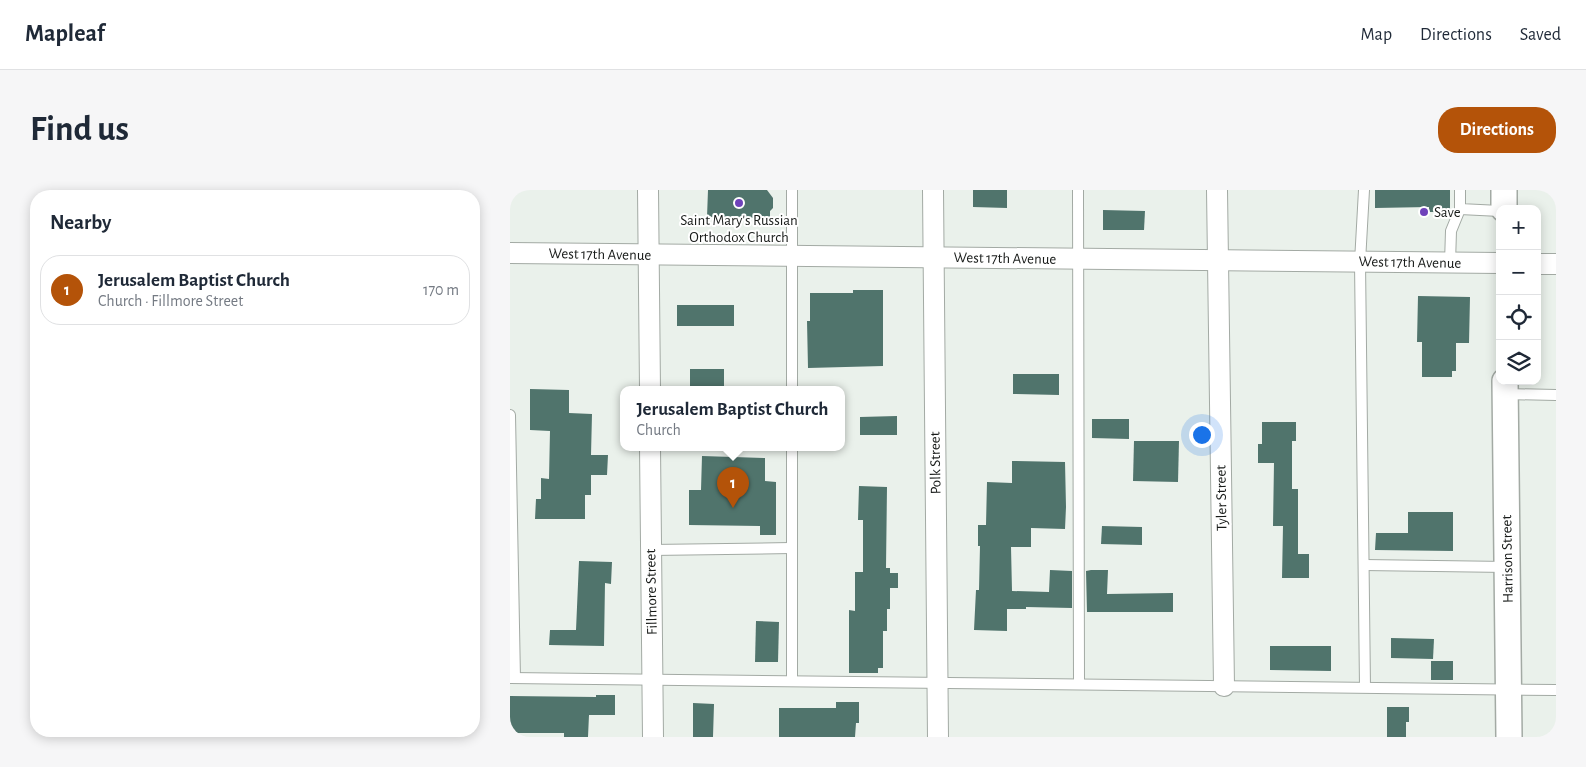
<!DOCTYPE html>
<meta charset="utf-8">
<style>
:root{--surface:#fff;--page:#f6f6f7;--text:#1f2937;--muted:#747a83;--line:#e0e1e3;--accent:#b45309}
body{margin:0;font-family:"Alegreya Sans",sans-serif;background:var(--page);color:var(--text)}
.controls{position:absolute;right:15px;top:15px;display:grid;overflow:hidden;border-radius:10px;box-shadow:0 2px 12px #0003}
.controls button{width:45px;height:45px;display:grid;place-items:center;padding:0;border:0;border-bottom:1px solid var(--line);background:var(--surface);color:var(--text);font:25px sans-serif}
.you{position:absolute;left:691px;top:244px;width:18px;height:18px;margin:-12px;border:4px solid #fff;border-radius:50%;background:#1a73e8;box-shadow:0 0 0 8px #1a73e833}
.badge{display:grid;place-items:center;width:32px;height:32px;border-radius:50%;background:var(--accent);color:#fff;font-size:16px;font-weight:700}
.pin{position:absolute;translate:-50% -41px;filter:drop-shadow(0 1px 2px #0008)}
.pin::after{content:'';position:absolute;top:26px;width:18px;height:15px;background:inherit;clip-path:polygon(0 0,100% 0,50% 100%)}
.popup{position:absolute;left:110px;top:196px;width:225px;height:65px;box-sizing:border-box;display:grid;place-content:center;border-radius:10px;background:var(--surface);filter:drop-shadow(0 1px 4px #0005);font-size:16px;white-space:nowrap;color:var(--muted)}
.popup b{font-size:19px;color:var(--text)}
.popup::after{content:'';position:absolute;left:50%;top:100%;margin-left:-10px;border:10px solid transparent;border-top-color:var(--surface)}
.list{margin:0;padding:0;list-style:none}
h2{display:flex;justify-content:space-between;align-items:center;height:65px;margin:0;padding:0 20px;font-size:21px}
h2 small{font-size:16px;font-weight:400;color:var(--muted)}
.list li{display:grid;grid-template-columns:32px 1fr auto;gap:15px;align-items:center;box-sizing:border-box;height:70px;margin:0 10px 10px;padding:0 10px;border:1px solid var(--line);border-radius:20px}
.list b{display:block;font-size:19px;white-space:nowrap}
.list p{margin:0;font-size:16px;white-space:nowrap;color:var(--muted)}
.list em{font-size:16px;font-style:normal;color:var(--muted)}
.icon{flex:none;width:28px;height:28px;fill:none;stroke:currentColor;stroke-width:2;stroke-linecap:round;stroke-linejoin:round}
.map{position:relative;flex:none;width:1046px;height:547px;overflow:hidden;border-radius:20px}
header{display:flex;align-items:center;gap:30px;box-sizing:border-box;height:70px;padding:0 25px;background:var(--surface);border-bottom:1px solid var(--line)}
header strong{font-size:24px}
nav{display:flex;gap:28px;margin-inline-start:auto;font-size:18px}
.intro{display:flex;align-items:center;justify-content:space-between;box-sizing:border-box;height:120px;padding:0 30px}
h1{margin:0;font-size:35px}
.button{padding:12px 22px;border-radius:20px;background:var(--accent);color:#fff;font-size:18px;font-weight:700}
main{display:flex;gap:30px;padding:0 30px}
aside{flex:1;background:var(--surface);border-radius:20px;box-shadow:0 2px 12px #0003}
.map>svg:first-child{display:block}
</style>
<header>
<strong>Mapleaf</strong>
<nav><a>Map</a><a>Directions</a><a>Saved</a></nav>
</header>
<div class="intro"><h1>Find us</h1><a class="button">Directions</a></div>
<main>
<aside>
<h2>Nearby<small></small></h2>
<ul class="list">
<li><span class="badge">1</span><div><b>Jerusalem Baptist Church</b><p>Church · Fillmore Street</p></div><em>170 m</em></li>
</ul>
</aside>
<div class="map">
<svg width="1046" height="547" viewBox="0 0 1046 547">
<rect width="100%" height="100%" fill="#eaf1eb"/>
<g fill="#50746c">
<polygon points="198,0 257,0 263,8 263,18 260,21 260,28 197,27"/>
<polygon points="463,0 497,0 497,18 463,17"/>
<polygon points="865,0 940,0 940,22 919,22 919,17 865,18"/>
<polygon points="593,20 635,21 634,40 593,40"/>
<polygon points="343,100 373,100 373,176 298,178 297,131 300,131 300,103 343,103"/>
<polygon points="908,106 960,107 959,153 946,153 946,181 942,181 942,187 912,187 912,152 907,152"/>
<rect x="167" y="115" width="57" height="21"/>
<rect x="180" y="179" width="34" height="20"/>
<polygon points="503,184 549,184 549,205 503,204"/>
<polygon points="20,199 59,200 59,223 82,224 81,265 98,265 97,285 81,285 81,305 75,305 75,329 25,329 26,309 31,309 31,288 39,289 40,241 20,240"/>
<polygon points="387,226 387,245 350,245 350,227"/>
<polygon points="582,229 619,229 619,249 582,248"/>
<polygon points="752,232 786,232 786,251 782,251 782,299 788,299 788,364 799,364 799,388 772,388 773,336 763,336 764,273 748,273 748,254 752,254"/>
<polygon points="624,251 669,251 668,292 623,291"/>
<polygon points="192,266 255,268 255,291 266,292 266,345 250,345 250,336 179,335 179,300 191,300"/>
<polygon points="502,271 555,272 556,317 555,339 521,338 521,357 501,357 502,401 539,402 540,380 562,381 562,418 516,417 516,419 497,419 497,441 464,440 466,400 469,400 470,356 468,356 468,335 476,335 477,292 502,293"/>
<polygon points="349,296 377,297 376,378 380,378 380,383 388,383 388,398 380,398 380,419 377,419 377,441 373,441 373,478 368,478 368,483 339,483 339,420 345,421 345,382 353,382 353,330 348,330"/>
<polygon points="898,322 943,322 943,361 865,360 866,343 898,343"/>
<polygon points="592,336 632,337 632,355 591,354"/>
<polygon points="69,371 102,372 101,394 95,393 94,456 39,455 40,440 66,440"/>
<polygon points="581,380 598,380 597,404 663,403 663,422 577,422 576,381"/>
<polygon points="246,431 269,432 268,472 245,472"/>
<polygon points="881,448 924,449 923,469 881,468"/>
<polygon points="760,456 821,456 821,481 760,480"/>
<rect x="921" y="471" width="22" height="19"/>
<polygon points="86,505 105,505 105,525 79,525 78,547 54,547 54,543 0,543 0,506 86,507"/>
<polygon points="326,512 349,512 349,533 346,533 345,547 269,547 269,518 326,518"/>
<polygon points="183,513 204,514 203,547 183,547"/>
<polygon points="877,517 899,517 899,532 896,532 896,547 877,547"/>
</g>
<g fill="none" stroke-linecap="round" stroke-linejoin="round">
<defs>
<g id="service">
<polyline points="282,0 282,199"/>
<polyline points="568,0 569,494"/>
<polyline points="854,0 850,72 855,497"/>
<polyline points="950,0 950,19 990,21"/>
<polyline points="940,73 941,41 950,19"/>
<polyline points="996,204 1046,205"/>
<polyline points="0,225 5,488"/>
<polyline points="282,257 282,491"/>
<polyline points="141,360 281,358"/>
<polyline points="854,375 997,377"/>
<polyline points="0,488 1046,500"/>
</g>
<g id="minor">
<polyline points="138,0 140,199"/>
<polyline points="423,0 428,547"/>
<polyline points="707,0 714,496"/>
<polyline points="0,63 990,73"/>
<polyline points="1027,74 1046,74"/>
<polyline points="140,257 143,547"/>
</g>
<g id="tertiary">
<polyline points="994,19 994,0"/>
<polyline points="995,191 999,547"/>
</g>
</defs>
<use href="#service" stroke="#a3aaa4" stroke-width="12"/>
<use href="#minor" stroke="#a3aaa4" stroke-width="22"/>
<use href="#tertiary" stroke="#a3aaa4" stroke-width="28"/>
<use href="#service" stroke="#fff" stroke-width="10"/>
<use href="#minor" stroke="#fff" stroke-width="20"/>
<use href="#tertiary" stroke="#fff" stroke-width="25"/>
</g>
<g fill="#6f42ba" stroke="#fff" stroke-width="2">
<circle cx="229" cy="13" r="5"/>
<circle cx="914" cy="22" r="5"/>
</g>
<g text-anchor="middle" stroke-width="4" stroke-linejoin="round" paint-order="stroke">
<g font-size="15" fill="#181b19" stroke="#fff" text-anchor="start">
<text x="924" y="27">Save</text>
<text x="229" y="35" text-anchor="middle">Saint Mary's Russian<tspan x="229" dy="17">Orthodox Church</tspan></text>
</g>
<g font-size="15" fill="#181b19" stroke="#fff">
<text transform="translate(90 64) rotate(1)" y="5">West 17th Avenue</text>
<text transform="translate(495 68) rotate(1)" y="5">West 17th Avenue</text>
<text transform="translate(900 72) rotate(1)" y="5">West 17th Avenue</text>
<text transform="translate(425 273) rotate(-91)" y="5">Polk Street</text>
<text transform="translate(711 308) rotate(-91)" y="5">Tyler Street</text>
<text transform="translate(997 369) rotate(-91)" y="5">Harrison Street</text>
<text transform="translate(141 402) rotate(-91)" y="5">Fillmore Street</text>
</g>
</g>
</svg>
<div class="controls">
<button>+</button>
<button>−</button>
<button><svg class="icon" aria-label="locate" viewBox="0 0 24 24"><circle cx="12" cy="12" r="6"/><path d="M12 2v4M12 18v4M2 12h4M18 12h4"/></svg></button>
<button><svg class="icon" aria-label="layers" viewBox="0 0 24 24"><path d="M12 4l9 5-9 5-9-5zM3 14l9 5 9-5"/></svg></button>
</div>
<div class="you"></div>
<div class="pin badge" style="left:223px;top:318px">1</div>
<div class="popup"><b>Jerusalem Baptist Church</b>Church</div>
</div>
</main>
